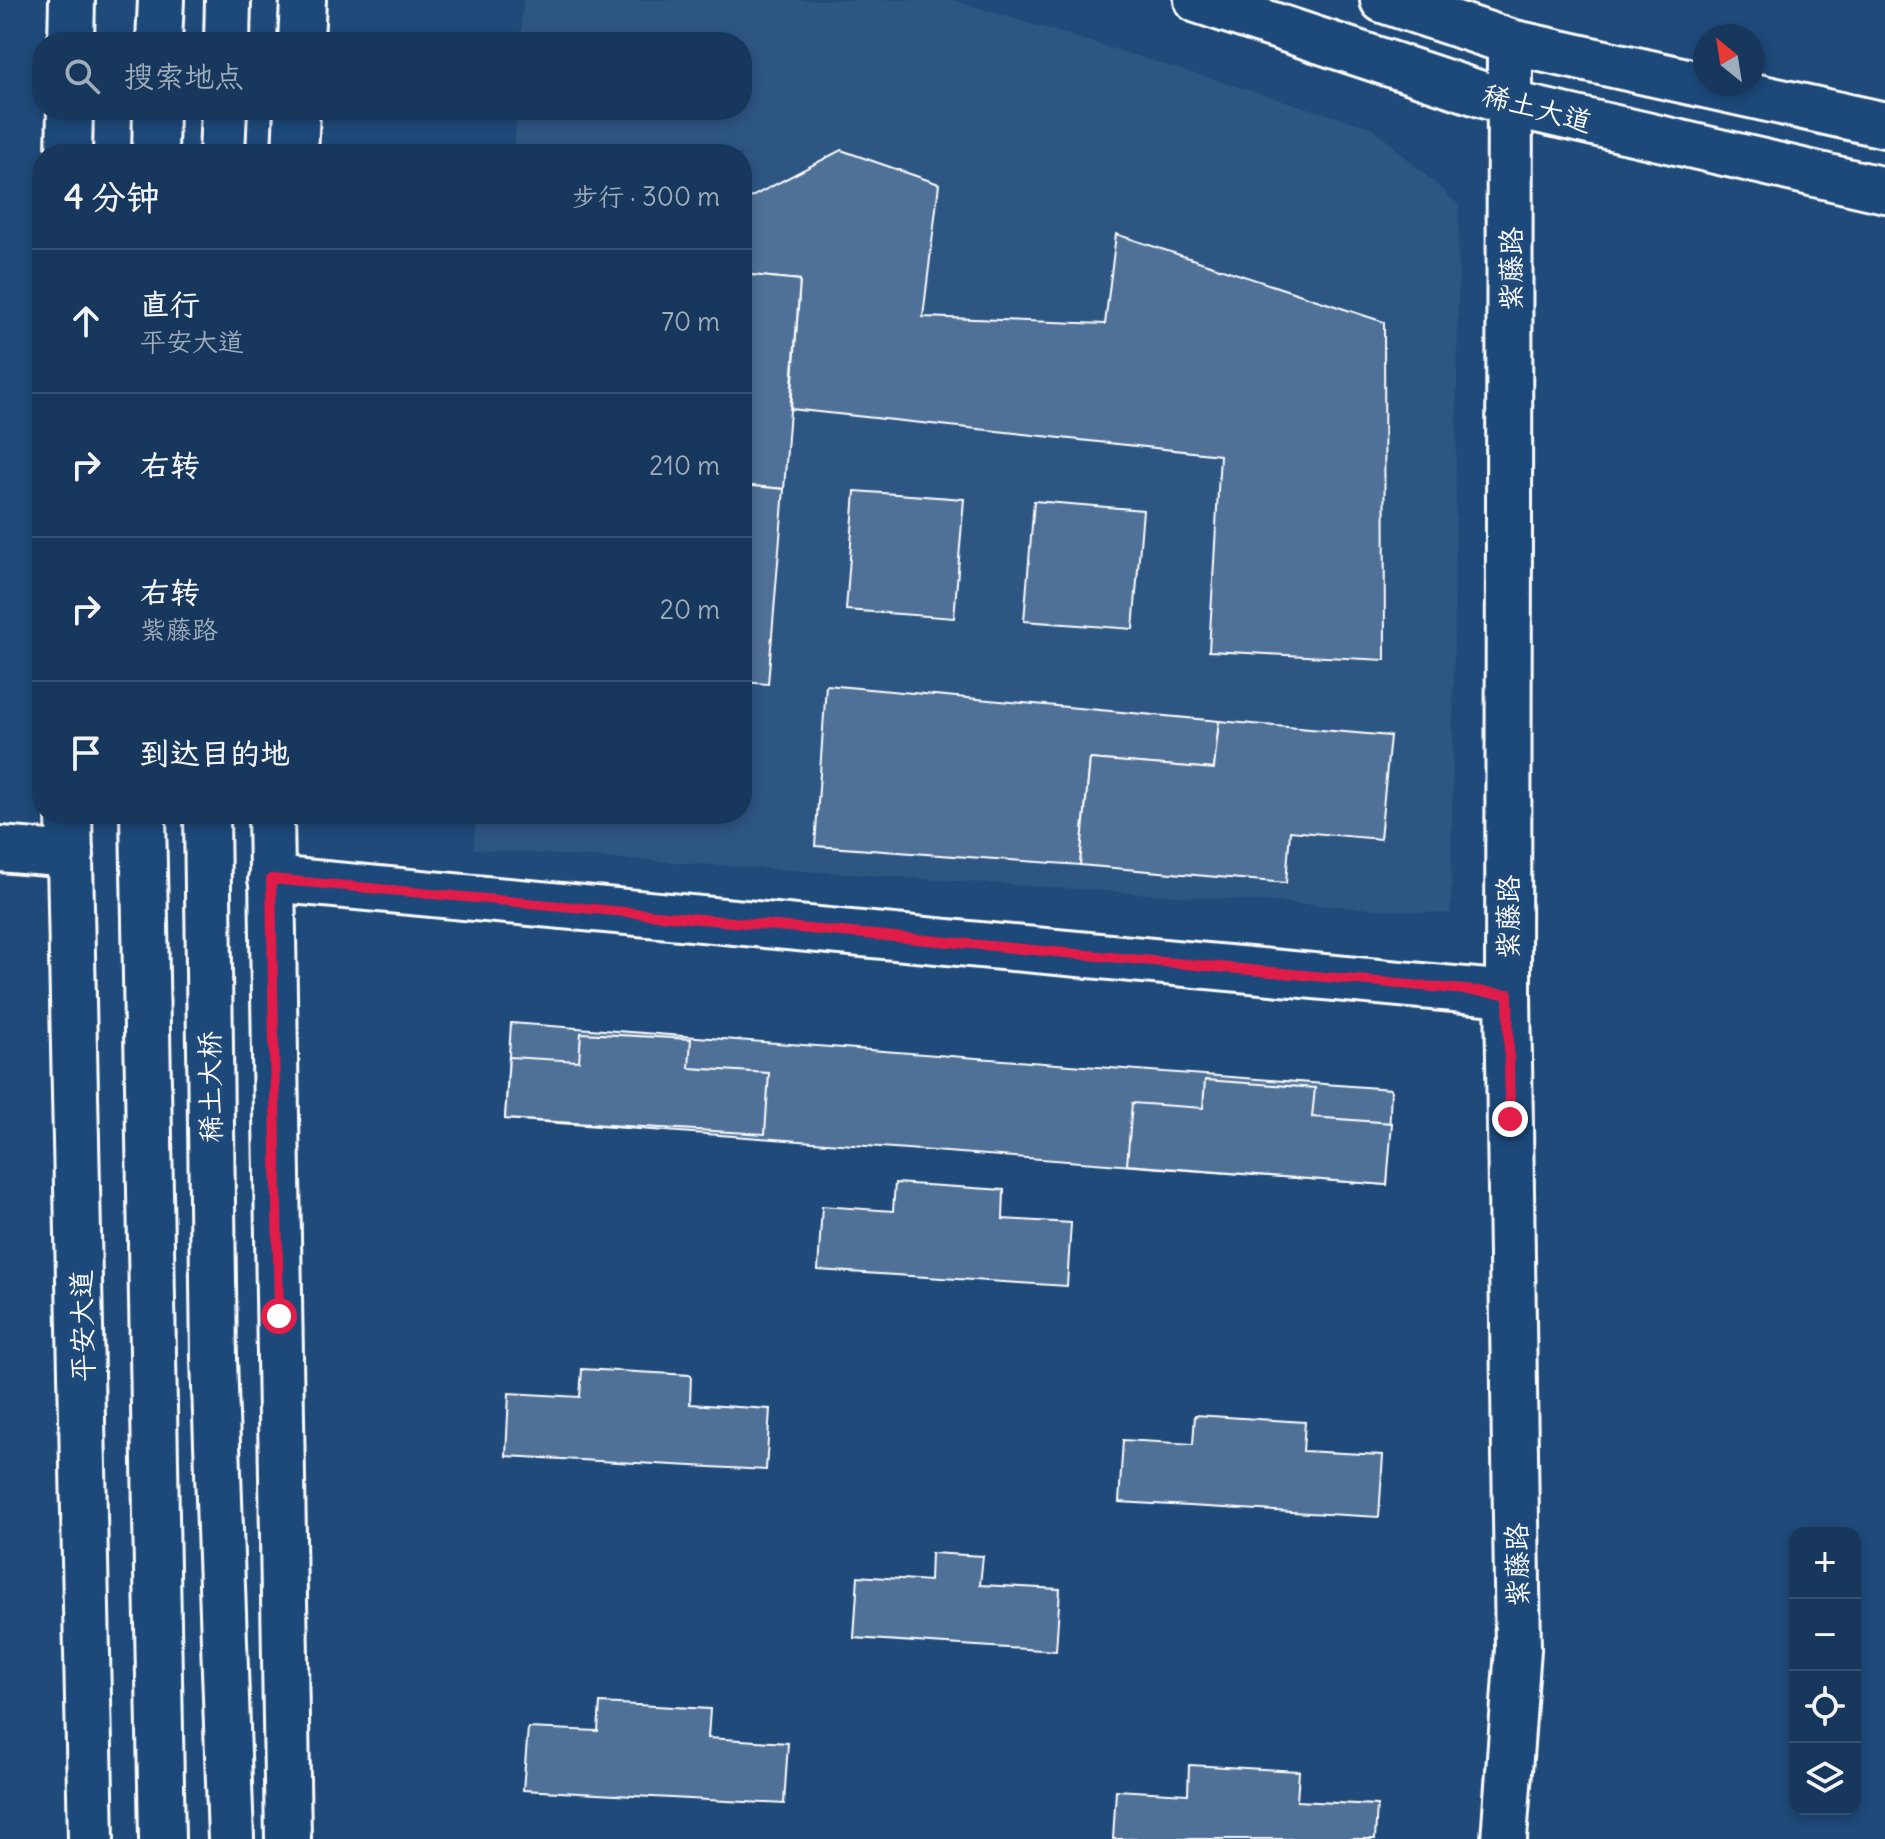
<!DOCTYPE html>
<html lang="zh">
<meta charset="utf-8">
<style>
:root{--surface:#17385c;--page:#244365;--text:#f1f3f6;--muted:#9eacbb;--line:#365272}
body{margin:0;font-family:Delius,"LXGW WenKai TC",sans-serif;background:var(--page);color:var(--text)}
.controls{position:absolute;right:24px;bottom:24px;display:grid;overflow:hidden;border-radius:16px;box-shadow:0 4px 12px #0003}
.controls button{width:72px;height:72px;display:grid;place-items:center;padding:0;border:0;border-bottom:2px solid var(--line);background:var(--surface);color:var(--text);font:40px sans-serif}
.compass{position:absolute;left:1693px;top:24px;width:72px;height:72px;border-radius:50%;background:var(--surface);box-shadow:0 4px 12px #0003;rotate:330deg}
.stop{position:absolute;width:24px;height:24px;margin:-18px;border:6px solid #e11d48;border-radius:50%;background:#fff}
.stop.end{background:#e11d48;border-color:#fff;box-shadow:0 2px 8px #0008}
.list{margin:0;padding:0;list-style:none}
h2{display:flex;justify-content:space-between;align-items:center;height:104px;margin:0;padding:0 32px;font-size:34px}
h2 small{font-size:26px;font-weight:400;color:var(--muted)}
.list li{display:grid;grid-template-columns:52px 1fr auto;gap:24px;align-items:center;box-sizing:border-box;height:144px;padding:0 32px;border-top:2px solid var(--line)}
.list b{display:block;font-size:30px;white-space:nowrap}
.list p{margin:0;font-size:26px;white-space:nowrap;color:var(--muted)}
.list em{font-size:26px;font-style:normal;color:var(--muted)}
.icon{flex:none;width:44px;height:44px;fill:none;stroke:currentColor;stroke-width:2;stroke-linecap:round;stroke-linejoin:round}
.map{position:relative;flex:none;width:1885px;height:1839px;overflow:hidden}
.search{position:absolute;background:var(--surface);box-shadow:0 4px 12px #0003;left:32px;top:32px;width:720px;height:88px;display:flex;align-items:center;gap:20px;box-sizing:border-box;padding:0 28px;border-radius:32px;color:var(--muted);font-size:30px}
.panel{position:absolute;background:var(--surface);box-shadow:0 4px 12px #0003;left:32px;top:144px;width:720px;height:680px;border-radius:32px}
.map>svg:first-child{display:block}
</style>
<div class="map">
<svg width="1885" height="1839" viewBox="0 0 1885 1839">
<rect width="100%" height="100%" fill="#1f4a7a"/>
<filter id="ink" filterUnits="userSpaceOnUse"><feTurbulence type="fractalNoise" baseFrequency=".0125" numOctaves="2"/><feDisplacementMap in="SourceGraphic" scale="16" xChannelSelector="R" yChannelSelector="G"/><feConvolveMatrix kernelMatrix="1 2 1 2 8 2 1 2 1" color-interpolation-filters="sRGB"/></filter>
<g filter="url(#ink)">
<polygon fill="#2e5683" points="523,0 953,0 1373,128 1459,205 1451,914 474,849 476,814 742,814 742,154 514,154 517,110 742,110 742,42 521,42"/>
<g fill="#507197" stroke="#fff" stroke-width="2">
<polygon points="841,150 939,184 923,317 1105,324 1116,234 1384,322 1385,660 1209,651 1220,455 791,409 800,280 742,274 742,202"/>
<polygon points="742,274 800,280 784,489 742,485"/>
<polygon points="742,485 784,489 768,684 742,682"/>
<polygon points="855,491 964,499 954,618 846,610"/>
<polygon points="1034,501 1143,510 1133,629 1024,621"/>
<polygon points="826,685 1219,721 1214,769 1090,759 1080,865 815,846"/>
<polygon points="1219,721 1390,736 1380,839 1290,831 1286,883 1080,865 1090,759 1214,769"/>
<polygon points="511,1023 1391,1089 1387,1185 505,1119"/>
<polygon points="581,1033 691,1039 689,1068 769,1073 765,1134 505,1119 509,1057 579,1061"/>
<polygon points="1205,1080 1315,1088 1312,1117 1392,1123 1387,1185 1127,1165 1132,1103 1203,1108"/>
<polygon points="895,1183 1004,1190 1003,1219 1071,1223 1067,1286 818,1270 822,1206 893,1211"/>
<polygon points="582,1369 691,1375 690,1404 770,1409 766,1470 506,1456 509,1393 580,1397"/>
<polygon points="1195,1415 1305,1422 1303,1451 1383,1455 1379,1517 1119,1502 1123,1440 1193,1444"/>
<polygon points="931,1553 983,1556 980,1585 1060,1589 1056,1651 854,1638 858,1576 930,1581"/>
<polygon points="600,1703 710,1709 708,1738 788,1743 784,1804 523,1790 528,1728 598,1731"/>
<polygon points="1189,1765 1299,1771 1297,1801 1377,1805 1375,1839 1113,1839 1116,1790 1188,1794"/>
</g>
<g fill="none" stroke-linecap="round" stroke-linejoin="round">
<defs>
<g id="minor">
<polyline points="71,42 72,0"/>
<polyline points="301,42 303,0"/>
<polyline points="69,154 70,110"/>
<polyline points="295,154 297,110"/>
<polyline points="69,814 91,1839"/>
<polyline points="271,814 288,1839"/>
<polyline points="0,849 71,855"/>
<polyline points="271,879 1508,994"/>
<polyline points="1504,1839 1518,1649 1508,994 1510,42"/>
</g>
<g id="major">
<polyline points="1197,0 1511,104 1885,190"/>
<polyline points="1383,0 1510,42 1885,125"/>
<polyline points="159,42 161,0"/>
<polyline points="227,42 228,0"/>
<polyline points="155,154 156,110"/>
<polyline points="222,154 224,110"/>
<polyline points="143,814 162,1839"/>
<polyline points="207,814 214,1359 231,1839"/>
</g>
</defs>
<use href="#minor" stroke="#fff" stroke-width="50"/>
<use href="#major" stroke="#fff" stroke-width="50"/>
<use href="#minor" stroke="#1f4a7a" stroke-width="44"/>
<use href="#major" stroke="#1f4a7a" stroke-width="44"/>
</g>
</g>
<g fill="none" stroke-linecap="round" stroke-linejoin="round" filter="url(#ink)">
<polyline stroke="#e11d48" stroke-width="10" points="279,1316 271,879 1508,994 1510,1119"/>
</g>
<g text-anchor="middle" stroke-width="7" stroke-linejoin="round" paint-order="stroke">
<g font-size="28" fill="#fff" stroke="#1f4a7a">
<text transform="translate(1537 108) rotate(15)" y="10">稀土大道</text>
<text transform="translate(1511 269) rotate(-90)" y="10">紫藤路</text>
<text transform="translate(1508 917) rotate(-90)" y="10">紫藤路</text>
<text transform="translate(210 1087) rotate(-91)" y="10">稀土大桥</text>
<text transform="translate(82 1326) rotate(-91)" y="10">平安大道</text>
<text transform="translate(1517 1565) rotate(-91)" y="10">紫藤路</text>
</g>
</g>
</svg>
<div class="controls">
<button>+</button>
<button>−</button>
<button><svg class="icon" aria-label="locate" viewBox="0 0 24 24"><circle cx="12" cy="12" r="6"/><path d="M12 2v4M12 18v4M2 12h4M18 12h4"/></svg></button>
<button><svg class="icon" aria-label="layers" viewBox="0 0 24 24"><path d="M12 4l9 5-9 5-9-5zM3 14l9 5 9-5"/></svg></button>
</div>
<svg class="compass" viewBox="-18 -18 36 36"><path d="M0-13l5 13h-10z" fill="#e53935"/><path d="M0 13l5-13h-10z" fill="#9eacbb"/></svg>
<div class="stop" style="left:279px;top:1316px"></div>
<div class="stop end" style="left:1510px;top:1119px"></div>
<div class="search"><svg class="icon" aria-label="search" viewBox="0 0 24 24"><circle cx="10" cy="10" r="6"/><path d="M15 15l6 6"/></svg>搜索地点</div>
<section class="panel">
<h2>4 分钟<small>步行 · 300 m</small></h2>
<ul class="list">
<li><svg class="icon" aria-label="ahead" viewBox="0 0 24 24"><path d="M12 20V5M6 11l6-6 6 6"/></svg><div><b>直行</b><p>平安大道</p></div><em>70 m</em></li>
<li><svg class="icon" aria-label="right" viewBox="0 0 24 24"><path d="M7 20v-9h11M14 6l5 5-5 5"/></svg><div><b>右转</b></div><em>210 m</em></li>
<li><svg class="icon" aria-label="right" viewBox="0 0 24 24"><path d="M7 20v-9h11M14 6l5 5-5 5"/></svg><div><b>右转</b><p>紫藤路</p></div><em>20 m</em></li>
<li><svg class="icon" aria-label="arrive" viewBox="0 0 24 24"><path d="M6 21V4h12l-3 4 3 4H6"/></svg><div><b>到达目的地</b></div></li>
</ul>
</section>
</div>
